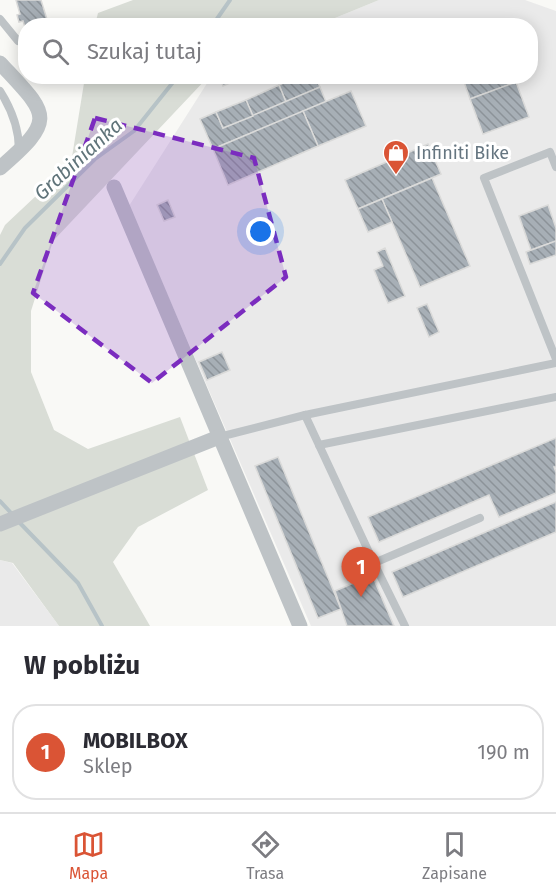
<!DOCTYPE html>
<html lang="pl">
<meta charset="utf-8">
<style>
:root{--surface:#fff;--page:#f2f2f3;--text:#2b2b33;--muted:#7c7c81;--line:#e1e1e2;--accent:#da5435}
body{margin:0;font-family:"Fira Sans",sans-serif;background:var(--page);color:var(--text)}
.you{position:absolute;left:261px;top:232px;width:21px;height:21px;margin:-15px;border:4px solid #fff;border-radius:50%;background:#1a73e8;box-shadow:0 0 0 9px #1a73e833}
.badge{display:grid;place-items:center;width:39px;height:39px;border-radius:50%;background:var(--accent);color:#fff;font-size:20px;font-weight:700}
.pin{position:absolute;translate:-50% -50px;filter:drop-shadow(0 2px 3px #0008)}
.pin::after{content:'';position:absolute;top:32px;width:21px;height:18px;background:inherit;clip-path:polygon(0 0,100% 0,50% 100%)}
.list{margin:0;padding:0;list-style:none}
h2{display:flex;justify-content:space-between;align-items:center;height:78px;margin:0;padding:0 24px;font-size:26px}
h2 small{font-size:20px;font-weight:400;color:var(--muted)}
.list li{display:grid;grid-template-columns:39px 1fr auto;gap:18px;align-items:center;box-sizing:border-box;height:96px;margin:0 12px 12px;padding:0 12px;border:2px solid var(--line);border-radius:24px}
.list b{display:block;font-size:22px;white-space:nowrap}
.list p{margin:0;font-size:20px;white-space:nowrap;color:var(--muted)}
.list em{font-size:20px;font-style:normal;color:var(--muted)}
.icon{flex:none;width:33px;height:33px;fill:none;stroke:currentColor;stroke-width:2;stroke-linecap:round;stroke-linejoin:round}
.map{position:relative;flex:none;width:556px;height:626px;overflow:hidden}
.search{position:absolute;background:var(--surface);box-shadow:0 3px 15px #0003;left:18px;right:18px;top:18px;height:66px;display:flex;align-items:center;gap:15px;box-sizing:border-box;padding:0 21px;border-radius:24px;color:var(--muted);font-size:22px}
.sheet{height:186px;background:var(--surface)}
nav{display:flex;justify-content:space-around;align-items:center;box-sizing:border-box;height:84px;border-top:2px solid var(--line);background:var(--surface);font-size:16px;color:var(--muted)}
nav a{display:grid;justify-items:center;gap:3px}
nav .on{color:var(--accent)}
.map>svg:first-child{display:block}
</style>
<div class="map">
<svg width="556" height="626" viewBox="0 0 556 626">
<defs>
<pattern id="building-back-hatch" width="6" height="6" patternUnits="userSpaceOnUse" patternTransform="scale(1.5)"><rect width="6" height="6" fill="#a7afb6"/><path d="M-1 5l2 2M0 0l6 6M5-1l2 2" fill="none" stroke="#8c9399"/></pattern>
</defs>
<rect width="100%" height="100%" fill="#f9f9f6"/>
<g fill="#eaeaea">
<polygon points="379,0 525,0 556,11 556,626 311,626 129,206 211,77 530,76 530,26 318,25"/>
<polygon points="0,560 12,563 59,626 0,626"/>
</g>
<g fill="#d9ddd6">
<polygon points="133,0 379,0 318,25 95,25 98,13"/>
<polygon points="85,77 208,77 53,241 31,311 31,372 54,430 88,449 180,417 208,490 138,527 113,562 150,626 59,626 13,563 0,560 0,235 5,225 71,163"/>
</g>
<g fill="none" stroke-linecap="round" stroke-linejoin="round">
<g stroke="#b7c3c7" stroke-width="4">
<polyline points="212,26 230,0"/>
<polyline points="0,264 25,228 95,159 134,131 178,76"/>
<polyline points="0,501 12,514"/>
<polyline points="19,522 78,583 102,626"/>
</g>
</g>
<g fill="url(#building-back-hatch)" stroke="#dadad9" stroke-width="1.5">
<polygon points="16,0 41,0 49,26 26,26 26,30 23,21 19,22 17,15 20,14"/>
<polygon points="219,76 246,76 223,86"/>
<polygon points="299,76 315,76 320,87 286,102 279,85"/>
<polygon points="462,76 514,76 516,82 470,99"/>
<polygon points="516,82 529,117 483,134 470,99"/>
<polygon points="279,85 286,102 253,116 246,100"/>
<polygon points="320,87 326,102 213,149 200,119 216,112 223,128"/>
<polygon points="351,91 366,126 318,146 303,111"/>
<polygon points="246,100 253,116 223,128 216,112"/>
<polygon points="303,111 318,146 228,185 213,149"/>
<polygon points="428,144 441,174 358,209 345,180"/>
<polygon points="432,178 470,266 420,287 382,199"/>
<polygon points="382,199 392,222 368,232 358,209"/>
<polygon points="168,200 175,217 164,221 157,205"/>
<polygon points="548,205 556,228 556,241 531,250 519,216"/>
<polygon points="556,241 556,255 530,264 526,252"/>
<polygon points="385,248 405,296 388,303 374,270 383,266 377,252"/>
<polygon points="427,304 439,332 429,337 417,308"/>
<polygon points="222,352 230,370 207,380 199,362"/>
<polygon points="556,438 556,467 554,467 556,472 556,493 499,517 489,495 379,542 368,517"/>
<polygon points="278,457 341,609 318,618 255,466"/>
<polygon points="556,502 556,532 403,597 392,572"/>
<polygon points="372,575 394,626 347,626 335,591"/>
</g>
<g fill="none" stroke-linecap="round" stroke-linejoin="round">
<g stroke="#bec3c6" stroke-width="8">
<polyline points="0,19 18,41"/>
<path d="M0,91C12,110 19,128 19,150"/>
<polyline points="556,167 550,152 484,178 556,359"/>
<polyline points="305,415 374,563 480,518"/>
<polyline points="219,437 305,415 556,363"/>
<polyline points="319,445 556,397"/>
<polyline points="374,563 405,626"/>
</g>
<g stroke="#bec3c6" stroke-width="15">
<path d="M0,63C48,115 58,118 0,168"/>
<polyline points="114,187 300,626"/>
<polyline points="0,524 219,437"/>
</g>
</g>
<path fill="#7b2cbf" fill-opacity="0.2" stroke="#7b2cbf" stroke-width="4.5" stroke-dasharray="12 8" stroke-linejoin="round" d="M95,118L254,158L286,277L152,383L33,293Z"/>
<defs>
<symbol id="shop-pin" viewBox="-11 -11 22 30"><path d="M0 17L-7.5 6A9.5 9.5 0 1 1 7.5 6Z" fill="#da5435" stroke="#fff"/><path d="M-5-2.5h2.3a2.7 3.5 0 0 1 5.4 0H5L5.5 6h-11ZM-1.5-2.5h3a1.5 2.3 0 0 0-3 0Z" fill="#fff"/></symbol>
</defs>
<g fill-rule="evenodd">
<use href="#shop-pin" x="381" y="138" width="30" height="40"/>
</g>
<g text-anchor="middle" stroke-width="6" stroke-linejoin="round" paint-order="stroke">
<g font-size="18" fill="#657580" stroke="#fff" text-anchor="start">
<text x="416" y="159">Infiniti Bike</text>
</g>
<g font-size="20" font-style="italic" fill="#60747a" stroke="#fff">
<text transform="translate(78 159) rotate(-42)" y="7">Grabinianka</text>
</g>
</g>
</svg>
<div class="you"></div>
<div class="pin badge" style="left:361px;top:597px">1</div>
<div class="search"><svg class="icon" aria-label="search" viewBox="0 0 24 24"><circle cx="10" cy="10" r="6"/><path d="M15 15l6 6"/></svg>Szukaj tutaj</div>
</div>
<section class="sheet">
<h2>W pobliżu<small></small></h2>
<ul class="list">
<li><span class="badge">1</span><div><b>MOBILBOX</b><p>Sklep</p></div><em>190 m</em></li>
</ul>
</section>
<nav>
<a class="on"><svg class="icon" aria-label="map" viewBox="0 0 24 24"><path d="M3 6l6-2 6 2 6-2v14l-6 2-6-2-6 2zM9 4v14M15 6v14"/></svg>Mapa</a>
<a><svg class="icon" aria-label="directions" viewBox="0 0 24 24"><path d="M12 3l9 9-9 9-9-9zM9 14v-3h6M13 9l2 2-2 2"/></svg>Trasa</a>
<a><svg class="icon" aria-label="saved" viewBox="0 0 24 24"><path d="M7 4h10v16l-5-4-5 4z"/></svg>Zapisane</a>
</nav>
